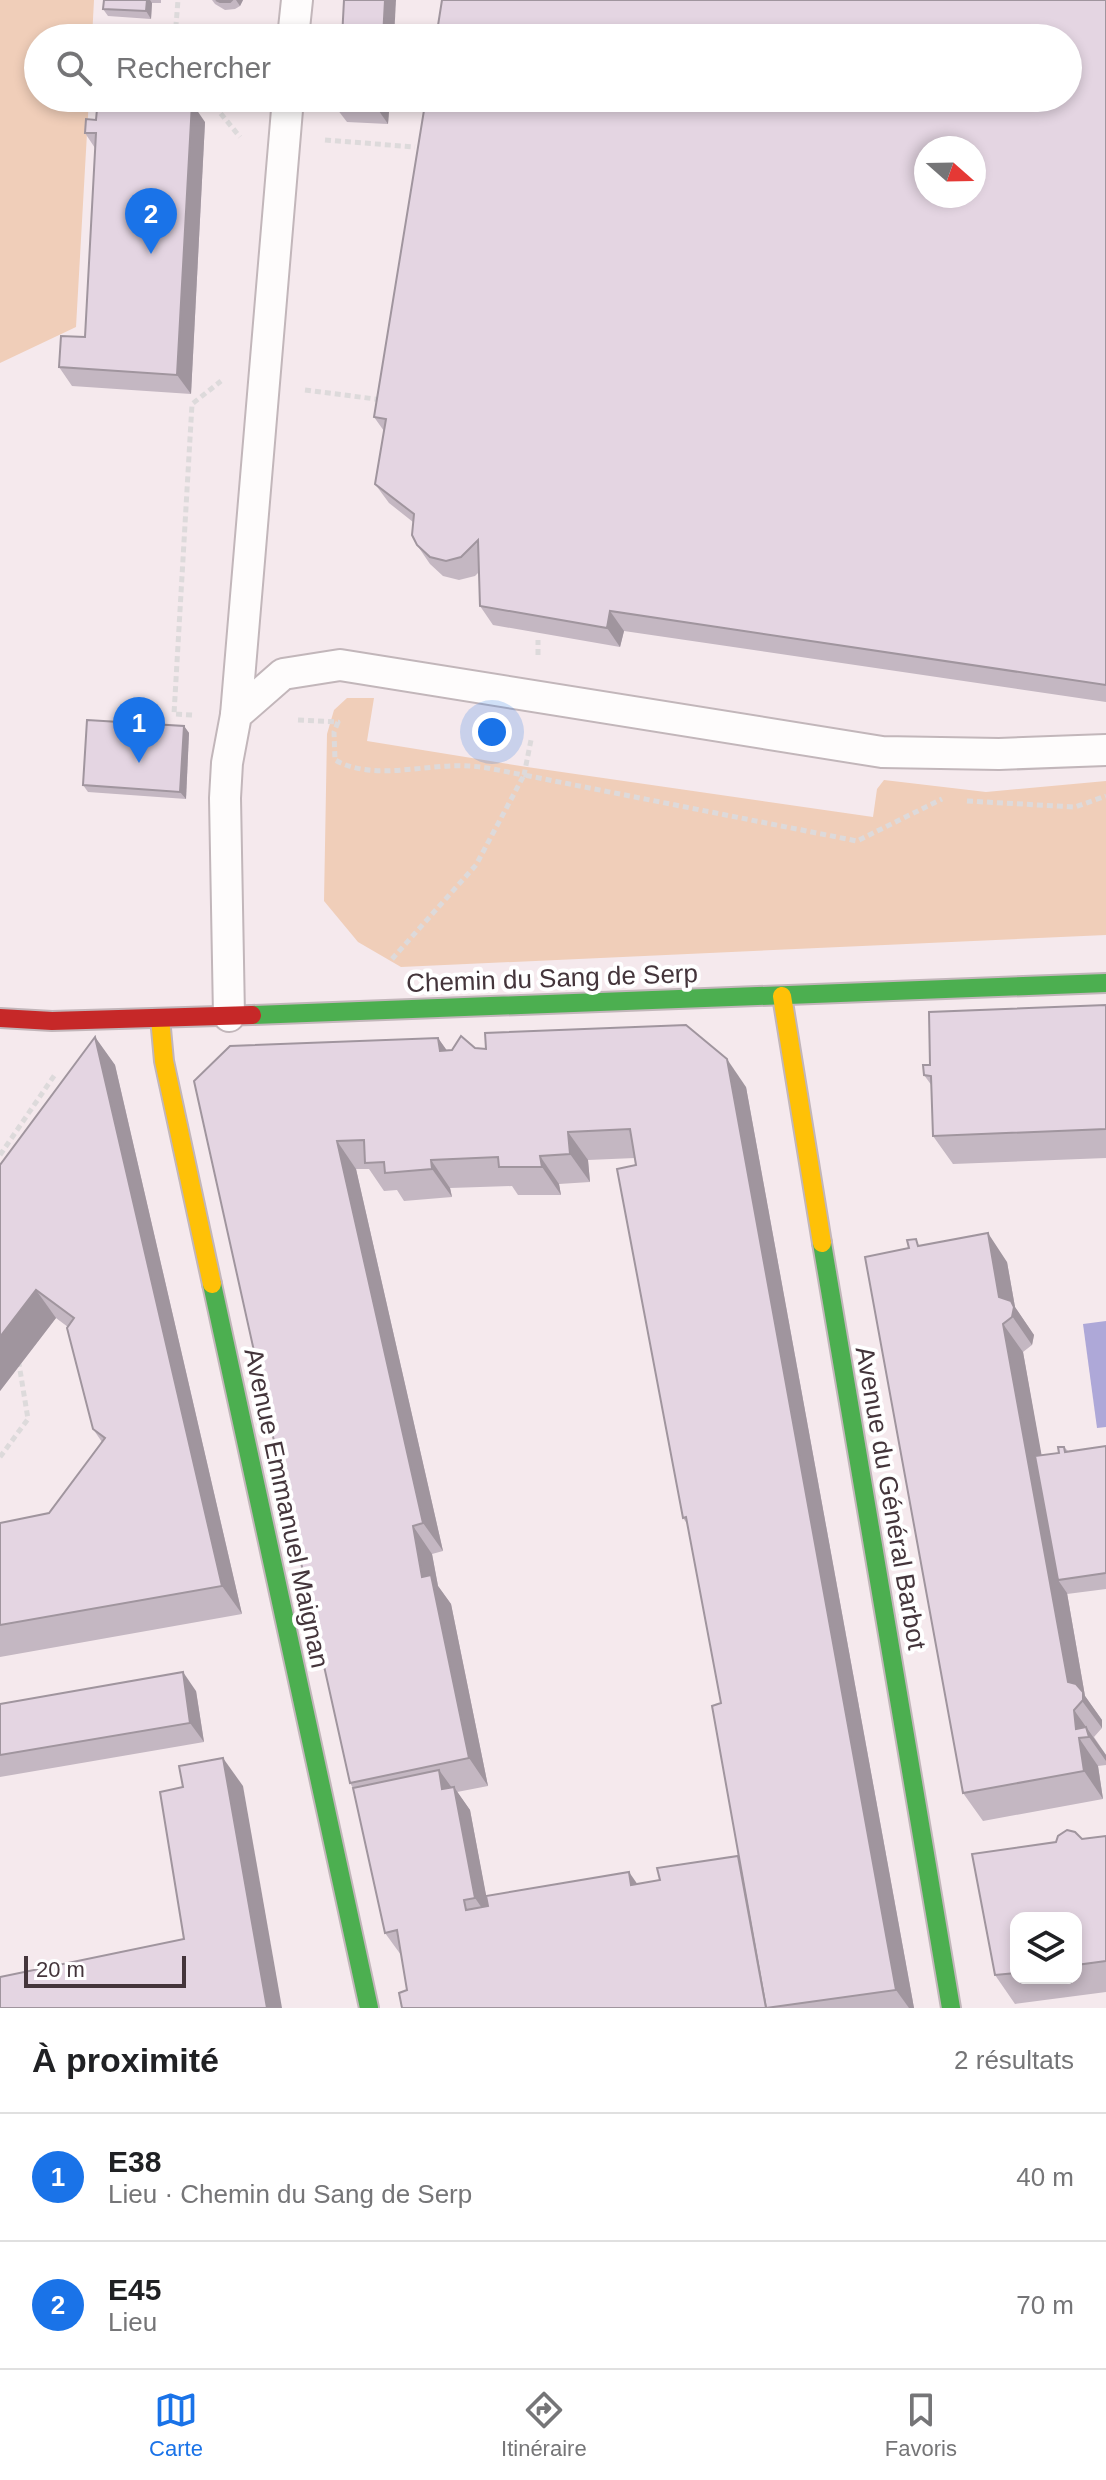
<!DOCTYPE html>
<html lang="fr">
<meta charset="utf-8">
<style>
:root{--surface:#fff;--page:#f2f2f2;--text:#202124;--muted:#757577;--line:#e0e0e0;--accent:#1a73e8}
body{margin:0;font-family:Helvetica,sans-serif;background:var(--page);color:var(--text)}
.controls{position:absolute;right:24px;bottom:24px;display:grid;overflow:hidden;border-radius:16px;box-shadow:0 4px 12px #0003}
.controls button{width:72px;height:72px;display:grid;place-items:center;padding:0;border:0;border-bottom:2px solid var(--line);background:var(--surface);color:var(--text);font:40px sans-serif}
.compass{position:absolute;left:914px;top:136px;width:72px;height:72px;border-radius:50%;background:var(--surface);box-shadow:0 4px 12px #0003;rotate:110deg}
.scale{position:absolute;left:24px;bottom:20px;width:162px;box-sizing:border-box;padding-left:8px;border:4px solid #44353b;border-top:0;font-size:22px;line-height:28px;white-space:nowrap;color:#44353b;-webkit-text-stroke:6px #fff;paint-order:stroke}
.you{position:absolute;left:492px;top:732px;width:28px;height:28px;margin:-20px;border:6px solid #fff;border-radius:50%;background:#1a73e8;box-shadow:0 0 0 12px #1a73e833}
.badge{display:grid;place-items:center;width:52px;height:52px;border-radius:50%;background:var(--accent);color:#fff;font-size:26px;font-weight:700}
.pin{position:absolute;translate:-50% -66px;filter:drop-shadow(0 2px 4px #0008)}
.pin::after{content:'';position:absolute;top:42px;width:28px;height:24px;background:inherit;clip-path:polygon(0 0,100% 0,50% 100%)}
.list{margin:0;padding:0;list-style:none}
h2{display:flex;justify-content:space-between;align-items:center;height:104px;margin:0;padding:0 32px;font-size:34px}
h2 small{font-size:26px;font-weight:400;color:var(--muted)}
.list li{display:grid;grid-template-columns:52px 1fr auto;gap:24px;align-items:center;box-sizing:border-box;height:128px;padding:0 32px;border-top:2px solid var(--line)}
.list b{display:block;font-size:30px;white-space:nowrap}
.list p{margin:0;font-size:26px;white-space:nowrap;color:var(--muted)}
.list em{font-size:26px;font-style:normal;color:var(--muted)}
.icon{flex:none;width:44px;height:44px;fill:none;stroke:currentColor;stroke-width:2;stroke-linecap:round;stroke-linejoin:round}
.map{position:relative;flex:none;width:1106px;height:2008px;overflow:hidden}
.search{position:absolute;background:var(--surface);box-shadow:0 4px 12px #0003;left:24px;right:24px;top:24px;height:88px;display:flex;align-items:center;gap:20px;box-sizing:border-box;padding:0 28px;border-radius:44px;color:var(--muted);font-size:30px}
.sheet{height:360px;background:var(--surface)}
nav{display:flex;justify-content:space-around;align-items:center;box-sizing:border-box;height:112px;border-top:2px solid var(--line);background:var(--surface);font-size:22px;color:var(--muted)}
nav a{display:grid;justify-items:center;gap:4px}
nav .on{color:var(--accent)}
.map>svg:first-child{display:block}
</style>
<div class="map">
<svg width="1106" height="2008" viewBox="0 0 1106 2008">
<rect width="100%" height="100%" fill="#f5e9ed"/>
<g fill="#f0ceb9">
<polygon points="0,0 94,0 92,38 38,38 38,98 89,98 76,327 0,363"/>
<polygon points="347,698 374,698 367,741 527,767 873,817 877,789 884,780 986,792 1106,781 1106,935 401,967 358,942 324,901 327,734 334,710"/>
</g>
<polygon fill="#aea8d8" points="1106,1321 1106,1427 1097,1428 1083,1324"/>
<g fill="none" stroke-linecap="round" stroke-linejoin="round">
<defs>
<g id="lane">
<polyline points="293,38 297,0"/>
<polyline points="236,715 288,98"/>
<polyline points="229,1016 225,798 227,763 236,715 283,674 340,665 882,752 999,754 1106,750"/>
</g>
<g id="fast">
<polyline points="252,1015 1106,983"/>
<polyline points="822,1243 951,2008"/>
<polyline points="212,1284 369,2008"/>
</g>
<g id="slow">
<polyline points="782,996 822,1243"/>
<polyline points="160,1018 164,1061 212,1284"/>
</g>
<polyline id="jam" points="0,1018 52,1021 252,1015"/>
</defs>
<use href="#lane" stroke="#c2b6ba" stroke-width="34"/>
<use href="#fast" stroke="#c2b6ba" stroke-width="22"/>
<use href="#slow" stroke="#c2b6ba" stroke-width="22"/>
<use href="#jam" stroke="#c2b6ba" stroke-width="22"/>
<g stroke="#dddadb" stroke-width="5" stroke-dasharray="6 4" stroke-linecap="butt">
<polyline points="175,38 178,0"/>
<polyline points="208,98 240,137"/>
<polyline points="325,140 415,147"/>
<polyline points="305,390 383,400"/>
<polyline points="538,655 538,640"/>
<polyline points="192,715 174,714 192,404 221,381"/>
<path d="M298,720L338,722L334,732L335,760C374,782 427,763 469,766C488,767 506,772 524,775L531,740"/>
<polyline points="967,801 1075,807 1106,796"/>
<polyline points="392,959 476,865 524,775 857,841 942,799"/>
<polyline points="0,1155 56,1073"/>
<polyline points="0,1457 28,1419 19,1364"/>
</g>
<use href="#lane" stroke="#fefcfc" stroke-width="30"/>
<use href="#fast" stroke="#4caf50" stroke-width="18"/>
<use href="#slow" stroke="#ffc107" stroke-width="18"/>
<use href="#jam" stroke="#c62828" stroke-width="18"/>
</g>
<g fill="#c4b7c2" fill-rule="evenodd">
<polygon points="104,0 161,0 161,3 152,3 151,19 108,16 103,9"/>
<polygon points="212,0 243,0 240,6 235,9 225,10 215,4"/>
<polygon points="1106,0 1106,702 624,631 620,647 493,625 480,606 479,572 475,576 459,580 443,576 430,564 417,545 413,522 389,503 375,484 384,431 374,417"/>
<polygon points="338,98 390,98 388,124 347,122 337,109"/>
<polygon points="96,120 205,122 191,394 72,386 59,367 85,337 95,148 85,133"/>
<polygon points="184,726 189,733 186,799 88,792 83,785"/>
<polygon points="1106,1005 1106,1158 953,1164 933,1136 932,1086 924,1075 930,1065"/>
<polygon points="95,1037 115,1065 242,1614 0,1657 0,1523 49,1513 102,1442 93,1429 68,1327 56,1318 0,1391 0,1165"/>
<path d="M438,1038L447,1051L475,1048L746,1087L914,2008H402L407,1990L401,1955L385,1933L353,1788L350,1783L194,1081ZM635,1158L683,1518L688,1525L721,1703L738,1856L660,1880L637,1884L486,1896L470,1810L457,1792L488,1786L451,1604L438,1586L432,1554L443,1551L356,1169H369L384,1191L397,1190L404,1201L452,1197L450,1188L512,1186L518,1195H561L559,1184L590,1182L588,1160Z"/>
<polygon points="921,1246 1007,1262 1015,1307 1034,1335 1032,1345 1023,1352 1041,1455 1059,1453 1064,1447 1068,1451 1106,1446 1106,1589 1067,1594 1067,1593 1085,1696 1102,1720 1102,1728 1094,1737 1106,1755 1106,1765 1098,1766 1103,1799 983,1821 963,1793"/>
<polygon points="196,1691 204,1742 0,1777 0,1704"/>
<path d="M1067,1830L1075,1832L1082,1839L1106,1836V1992L1015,2004L995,1975L972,1854L1056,1842L1058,1836ZM1016,1918H1076V1978H1016Z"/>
</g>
<g fill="#a0959e">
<polygon points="147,0 150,0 152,3 151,19 146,11"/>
<polygon points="236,0 243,0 240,6"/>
<polygon points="385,0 396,0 394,38 383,38"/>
<polygon points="379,98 390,98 388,124 379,111"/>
<polygon points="192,103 205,122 191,394 177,375"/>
<polygon points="610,611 624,631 620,647 607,628"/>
<polygon points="184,726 189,733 186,799 180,792"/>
<polygon points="95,1037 115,1065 242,1614 222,1586"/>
<polygon points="438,1038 458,1066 440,1051"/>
<polygon points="727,1059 746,1087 914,2008 909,2008 896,1990"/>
<polygon points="568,1132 588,1160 590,1182 570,1154"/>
<polygon points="337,1141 356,1169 443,1551 423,1523"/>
<polygon points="540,1156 559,1184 561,1195 542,1167"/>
<polygon points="431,1160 450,1188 452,1197 432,1169"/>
<polygon points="988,1233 1007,1262 1015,1307 1034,1335 1032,1345 999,1297"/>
<polygon points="36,1290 56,1318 0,1391 0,1337"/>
<polygon points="1003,1324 1023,1352 1064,1579 1058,1580 1067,1593 1085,1696 1102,1720 1102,1728 1068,1682"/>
<polygon points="413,1526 432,1554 438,1586 451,1604 488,1786 469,1758 422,1577"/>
<polygon points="183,1672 196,1691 204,1742 190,1723"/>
<polygon points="1074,1710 1106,1755 1106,1761 1089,1737 1076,1729"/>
<polygon points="1079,1738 1098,1766 1103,1799 1084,1771"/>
<polygon points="223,1758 243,1786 282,2008 267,2008"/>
<polygon points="439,1770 455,1792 454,1787 470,1810 491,1921 475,1898 442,1789"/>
<polygon points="629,1872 645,1895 631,1885"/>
</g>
<g fill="#e4d5e2" stroke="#a0959e" stroke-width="2" fill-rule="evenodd">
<polygon points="104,0 147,0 146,11 103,9"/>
<polygon points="216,0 232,0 230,2 220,2"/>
<polygon points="344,0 385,0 383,38 342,38"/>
<path d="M442,0H1106V685L610,611L607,628L480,606L478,540L461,557L446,561L430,557L417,545L412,535L414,514L375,484L386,419L374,417L426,98H1068V38H436ZM926,148H974V196H926Z"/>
<polygon points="98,98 192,103 177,375 59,367 61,336 85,337 96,133 85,133 86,119 96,120"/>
<polygon points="338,98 379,98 379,111 337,109"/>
<polygon points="87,720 184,726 180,792 83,785"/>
<polygon points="1106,1005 1106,1129 933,1136 931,1076 924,1075 923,1065 930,1065 929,1012"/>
<polygon points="686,1025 727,1059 896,1990 766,2008 712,1706 721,1703 686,1517 683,1518 617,1169 636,1165 630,1129 568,1132 570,1154 540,1156 542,1167 499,1167 498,1157 431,1160 432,1169 385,1173 384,1162 365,1163 364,1140 337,1141 423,1523 413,1526 422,1577 431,1575 469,1758 350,1783 194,1081 230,1046 438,1038 440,1051 452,1050 461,1036 475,1048 486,1049 485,1033"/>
<polygon points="95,1037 222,1586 0,1625 0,1523 49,1513 105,1438 93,1429 67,1328 74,1318 36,1290 0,1337 0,1165"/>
<polygon points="988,1233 999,1297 1011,1301 1014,1307 1012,1317 1003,1324 1068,1682 1076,1684 1083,1692 1083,1700 1074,1710 1076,1729 1086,1727 1089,1737 1079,1738 1084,1771 963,1793 865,1257 909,1248 907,1240 916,1239 918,1246"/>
<polygon points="1106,1446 1106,1573 1058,1580 1035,1456 1059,1453 1058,1447 1064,1447 1065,1452"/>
<polygon points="183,1672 190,1723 0,1755 0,1704"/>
<polygon points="223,1758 267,2008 0,2008 0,1977 184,1939 160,1792 183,1787 179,1766"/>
<polygon points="439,1770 442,1789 454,1787 475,1898 464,1900 466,1910 488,1906 486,1896 629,1872 631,1885 660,1880 657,1868 738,1856 766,2008 402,2008 399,1993 407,1990 397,1930 385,1933 353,1788"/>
<polygon points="1067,1830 1075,1832 1082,1839 1106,1836 1106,1961 1076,1965 1076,1918 1016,1918 1016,1973 995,1975 972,1854 1056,1842 1058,1836"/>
</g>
<g text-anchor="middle" stroke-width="8" stroke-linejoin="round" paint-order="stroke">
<g font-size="26" fill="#44353b" stroke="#fff">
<text transform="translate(552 978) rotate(-2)" y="9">Chemin du Sang de Serp</text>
<text transform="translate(891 1498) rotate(80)" y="9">Avenue du Général Barbot</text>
<text transform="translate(287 1508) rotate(78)" y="9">Avenue Emmanuel Maignan</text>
</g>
</g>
</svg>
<div class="controls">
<button><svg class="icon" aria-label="layers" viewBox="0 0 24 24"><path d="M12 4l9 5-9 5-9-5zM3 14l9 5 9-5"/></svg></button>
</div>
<svg class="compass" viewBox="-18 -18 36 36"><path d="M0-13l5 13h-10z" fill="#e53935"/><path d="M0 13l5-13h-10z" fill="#757577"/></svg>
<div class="scale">20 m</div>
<div class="you"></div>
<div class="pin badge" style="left:139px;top:763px">1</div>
<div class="pin badge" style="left:151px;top:254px">2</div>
<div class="search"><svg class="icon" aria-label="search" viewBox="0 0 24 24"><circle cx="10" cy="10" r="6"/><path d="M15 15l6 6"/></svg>Rechercher</div>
</div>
<section class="sheet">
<h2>À proximité<small>2 résultats</small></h2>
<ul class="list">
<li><span class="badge">1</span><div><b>E38</b><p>Lieu · Chemin du Sang de Serp</p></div><em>40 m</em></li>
<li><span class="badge">2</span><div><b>E45</b><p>Lieu</p></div><em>70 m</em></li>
</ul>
</section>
<nav>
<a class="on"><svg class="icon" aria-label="map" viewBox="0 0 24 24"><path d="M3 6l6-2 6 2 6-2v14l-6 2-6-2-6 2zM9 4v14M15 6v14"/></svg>Carte</a>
<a><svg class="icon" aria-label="directions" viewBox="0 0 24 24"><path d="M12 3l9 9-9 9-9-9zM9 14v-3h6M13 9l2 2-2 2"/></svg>Itinéraire</a>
<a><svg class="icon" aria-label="saved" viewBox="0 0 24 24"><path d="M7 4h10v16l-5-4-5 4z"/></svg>Favoris</a>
</nav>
